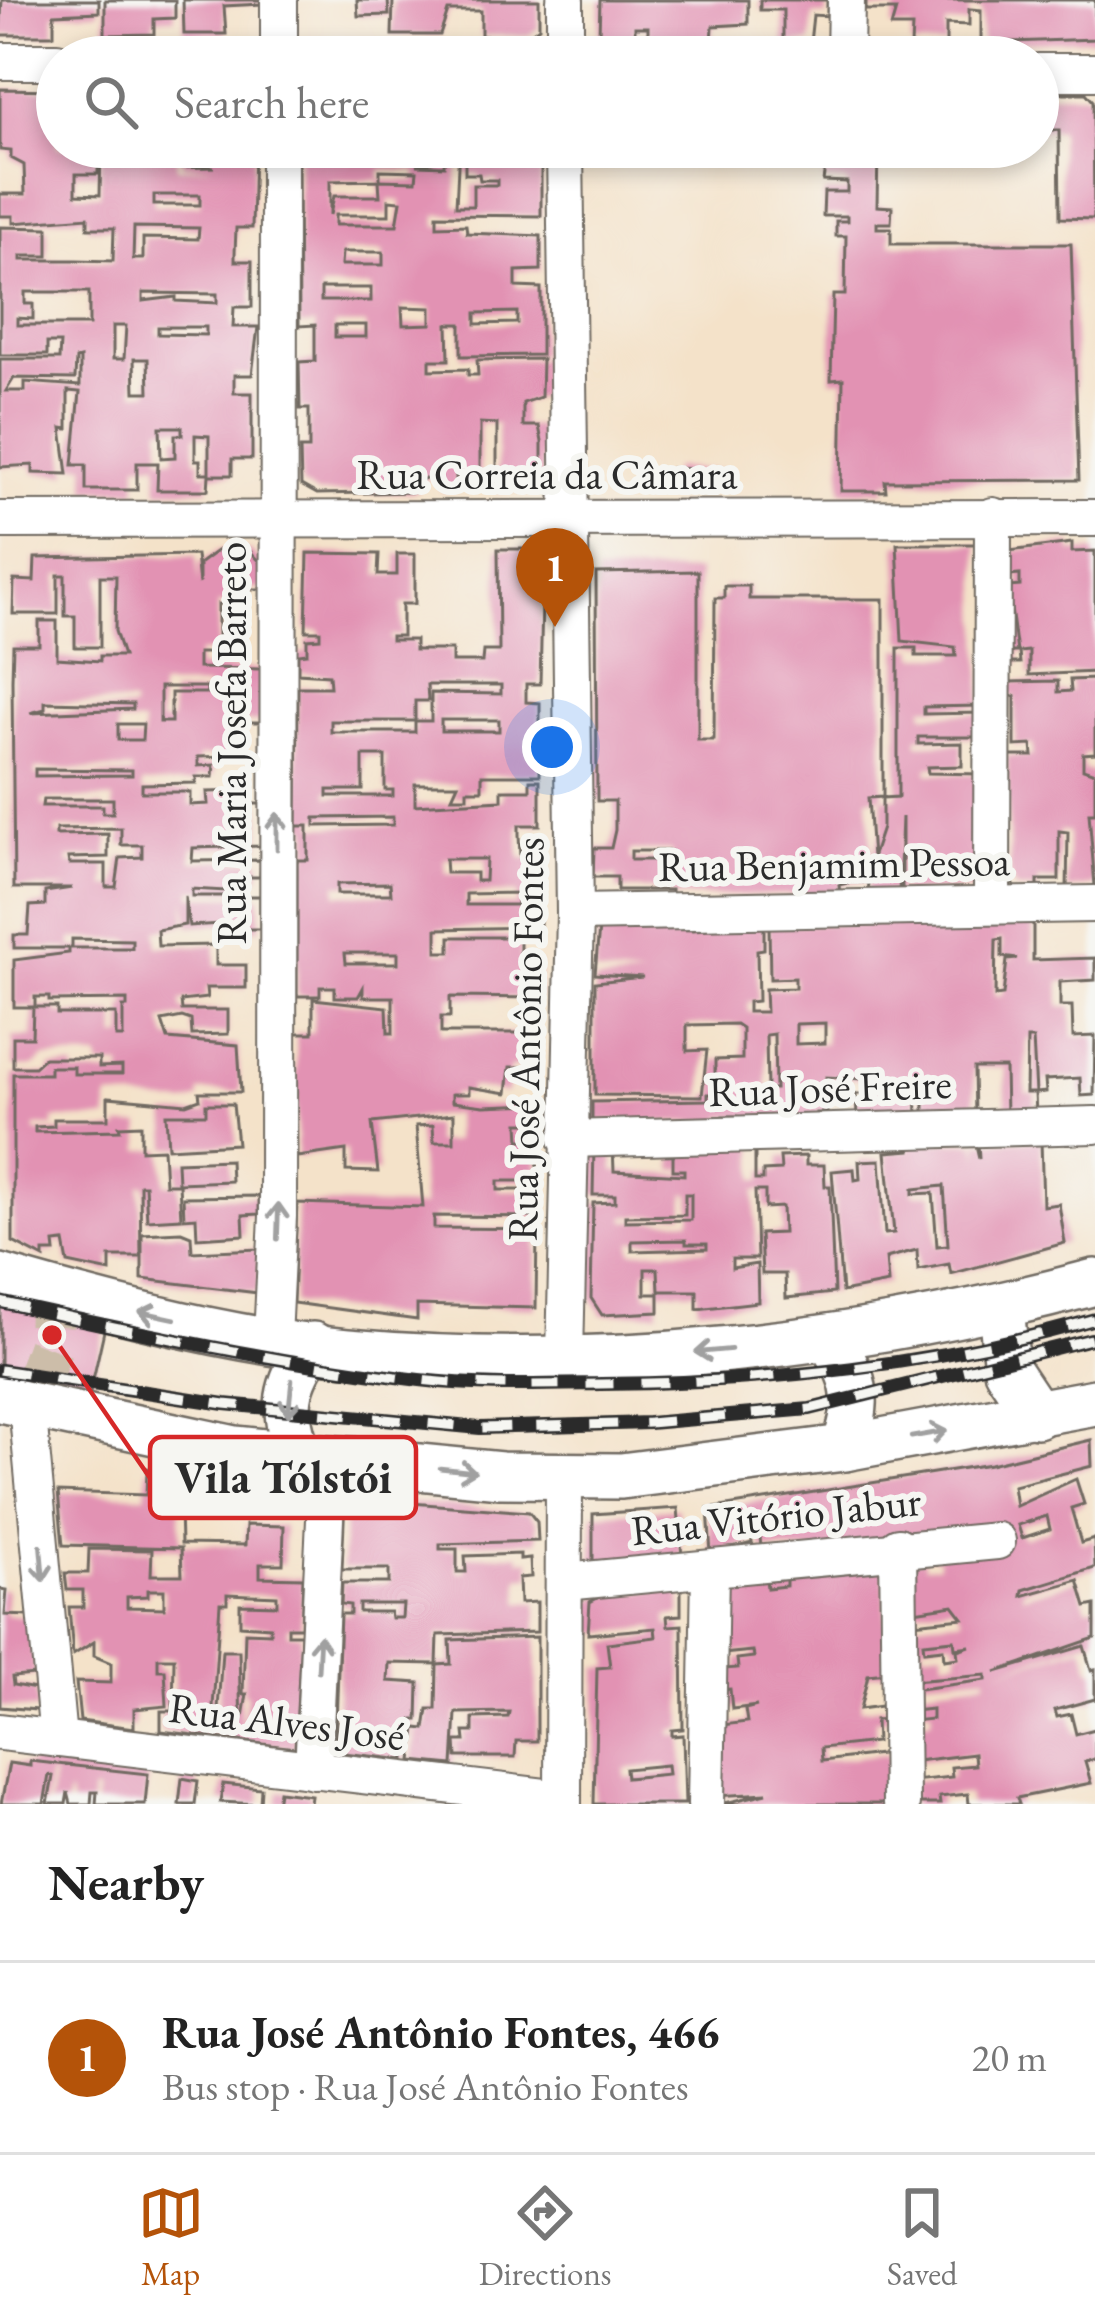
<!DOCTYPE html>
<meta charset="utf-8">
<style>
:root{--surface:#fff;--page:#f2f2f2;--text:#222;--muted:#767676;--line:#e0e0e0;--accent:#b45309}
body{margin:0;font-family:"EB Garamond",serif;background:var(--page);color:var(--text)}
.you{position:absolute;left:552px;top:747px;width:42px;height:42px;margin:-30px;border:9px solid #fff;border-radius:50%;background:#1a73e8;box-shadow:0 0 0 18px #1a73e833}
.badge{display:grid;place-items:center;width:78px;height:78px;border-radius:50%;background:var(--accent);color:#fff;font-size:39px;font-weight:700}
.pin{position:absolute;translate:-50% -99px;filter:drop-shadow(0 3px 6px #0008)}
.pin::after{content:'';position:absolute;top:63px;width:42px;height:36px;background:inherit;clip-path:polygon(0 0,100% 0,50% 100%)}
.list{margin:0;padding:0;list-style:none}
h2{display:flex;justify-content:space-between;align-items:center;height:156px;margin:0;padding:0 48px;font-size:51px}
h2 small{font-size:39px;font-weight:400;color:var(--muted)}
.list li{display:grid;grid-template-columns:78px 1fr auto;gap:36px;align-items:center;box-sizing:border-box;height:192px;padding:0 48px;border-top:3px solid var(--line)}
.list b{display:block;font-size:45px;white-space:nowrap}
.list p{margin:0;font-size:39px;white-space:nowrap;color:var(--muted)}
.list em{font-size:39px;font-style:normal;color:var(--muted)}
.icon{flex:none;width:66px;height:66px;fill:none;stroke:currentColor;stroke-width:2;stroke-linecap:round;stroke-linejoin:round}
.map{position:relative;flex:none;width:1095px;height:1804px;overflow:hidden}
.search{position:absolute;background:var(--surface);box-shadow:0 6px 18px #0003;left:36px;right:36px;top:36px;height:132px;display:flex;align-items:center;gap:30px;box-sizing:border-box;padding:0 42px;border-radius:66px;color:var(--muted);font-size:45px}
.sheet{height:348px;background:var(--surface)}
nav{display:flex;justify-content:space-around;align-items:center;box-sizing:border-box;height:168px;border-top:3px solid var(--line);background:var(--surface);font-size:33px;color:var(--muted)}
nav a{display:grid;justify-items:center;gap:6px}
nav .on{color:var(--accent)}
.map>svg:first-child{display:block}
</style>
<div class="map">
<svg width="1095" height="1804" viewBox="0 0 1095 1804">
<rect width="100%" height="100%" fill="#f6f6f2"/>
<filter id="ink" filterUnits="userSpaceOnUse"><feTurbulence type="fractalNoise" baseFrequency=".00833" numOctaves="2"/><feDisplacementMap in="SourceGraphic" scale="24" xChannelSelector="R" yChannelSelector="G"/><feConvolveMatrix kernelMatrix="1 2 1 2 8 2 1 2 1" color-interpolation-filters="sRGB"/></filter>
<filter id="wash" filterUnits="userSpaceOnUse"><feTurbulence type="fractalNoise" baseFrequency=".004" numOctaves="4" result="noise"/><feDisplacementMap in="SourceGraphic" scale="48" xChannelSelector="R" yChannelSelector="G"/><feGaussianBlur stdDeviation="2.7" result="paint"/><feColorMatrix in="noise" values="0 0 0 0 0 0 0 0 0 0 0 0 0 0 0 0 0 1.4 0 .05"/><feComposite in="paint" operator="in"/></filter>
<g filter="url(#wash)">
<rect width="100%" height="100%" fill="#f4e2c9"/>
<g id="blocks">
<g fill="#e292b3" fill-rule="evenodd">
<polygon points="2,0 99,0 99,12 54,14 54,35 0,35"/>
<polygon points="105,0 175,0 175,18 154,19 154,34 105,35"/>
<polygon points="183,0 262,0 262,4 224,6 226,34 184,34"/>
<polygon points="357,0 388,0 389,15 358,16"/>
<polygon points="393,0 539,0 539,27 529,35 481,36 481,11 448,11 440,35 392,35"/>
<polygon points="600,0 748,0 748,24 713,26 712,43 648,45 648,27 635,27 635,46 607,46 599,35"/>
<polygon points="760,0 827,0 827,16 813,15 810,43 783,44 783,10 760,10"/>
<polygon points="866,0 1095,0 1095,39 981,43 981,10 969,9 969,25 946,24 946,45 911,46 912,27 891,27 896,10 866,10"/>
<path d="M0,89L57,90V147H98V174H76V194L100,195L101,147H123V152L129,147H177V168L214,167L182,165L180,147H254L252,228H236L235,253V261H252V307H234L233,327H258L252,375H234V393H252V459H232V475H209L208,490H157L158,463H137V490H86V465H73L80,392L68,391V429L62,428L68,474L33,473V465L0,467V359H59L60,343H47V355H0V227L48,228V256H21V260H76L113,261L114,228H88V217L13,223V216H0V194H25L24,165L11,158V151L0,150ZM154,195H200V205H154ZM134,227L199,228L198,239L143,238V259H133ZM25,292H89V325H17V318L33,319V304H25ZM143,293L217,294V303L176,301V297L143,301ZM113,326H126L124,359H113ZM158,327H206V335L158,334ZM80,358V386L25,382V391H6L14,378L75,379L76,359ZM134,359H148L149,392H135ZM160,427H182V435H175V457L161,458ZM195,435L209,436V473H200V460H195Z"/>
<polygon points="1038,93 1086,93 1093,101 1094,219 1060,218 1059,130 1038,130"/>
<path d="M343,147V160H357V147H441V160L417,165L444,166L445,147H459L456,206H473V185H497V180H480L479,174H465V147H541V216L437,215V226L466,225L467,233L541,236V270L516,271V287L541,288V355L461,356V324H448L449,360H430V370L468,369V375H478L477,360L542,359L541,397L523,403V426H539L542,442V475L530,489L497,491V424L480,423V475H456V491H441V479H417V492L317,494L301,485L300,449H309V409H300L299,362L315,361V325L299,326L298,148ZM380,170L417,171L416,181L379,180L380,196H334L330,215V181L380,180ZM389,200L401,201L397,225H335V215H389ZM342,252H383V265H341ZM321,288H371V301H321ZM402,307L431,308V324L403,325ZM517,312V323L476,324V313ZM335,325H366V337H335Z"/>
<polygon points="828,147 878,147 877,206 892,207 891,223 877,223 877,228 891,228 891,244 1071,244 1079,480 885,481 886,491 841,491 843,379 831,380 833,295 845,295 846,236 836,236 836,221 847,221 847,216 823,216 824,192 847,192 847,182 823,181"/>
<polygon points="672,468 718,470 719,487 672,487"/>
<polygon points="1072,543 1072,552 1095,551 1095,672 1029,675 1029,651 1019,652 1020,663 1008,663 1008,652 1017,652 1008,587 1020,586 1020,575 1008,576 1009,551"/>
<path d="M897,544H978L982,706L924,707V714L982,713V737H918V744L962,743V766L927,767L928,773L982,774V889L902,893V817L899,893H868L869,882H852L839,885L840,894L671,897V890H617V877H593L594,848H611L615,830V801H597L596,573L698,571V740H714L715,598H724V586H749V599H883V797L868,798L872,858L882,828V798L898,797V648H916V656H956L955,647L902,641ZM631,851H671V860H631Z"/>
<path d="M498,549H532L543,561L540,684H526V702L540,703V735L528,736V755H540V775H482V790H467V797H452L458,784H415V805L502,800V790H530V780H540V825H519V834L520,858H540V927L437,929V952H450V937H520V962L539,963V998L450,997V1017H441V1033H539V1067H510L507,1093L469,1087V1094H452V1102L484,1106L539,1104L538,1123H519L520,1140H538L537,1181H498V1190H537V1217L434,1216V1228L537,1229L536,1308L417,1305V1320L293,1303L297,1203L423,1207L416,1126L433,1125L434,1142H454V1114L372,1123L378,1172L346,1171V1150L297,1157L296,1033H313V999L387,1007L388,1033H393V997H363V988L358,997H335V987H320V996H297V860H308V826H297L298,687H330L329,675L298,673V654L307,653V639L320,638V631H306L308,553L379,554L378,575H397V554H415V604H402V636H391V640H415V650H452V662H482L483,651H499ZM427,685H501V694L431,693V721H415V732H331V721H415V701H428ZM441,720H499V731H441ZM363,756H385V790H393V796H328V790H363ZM393,817V825L315,826V818ZM445,859H486L485,881H476V873H446ZM390,883L391,894H337V884ZM517,893V905H466V894ZM345,953H398V963H346Z"/>
<path d="M218,550L250,551L264,566V589H234V604H218V653H198V668L263,669L262,722H241V735H231L232,756L198,757V766L214,765L213,777H196V783L142,784V792H190V805L208,804L207,792L246,791V804H261V846L193,848L192,861L261,860L260,877H243V892L192,889V896H260V929H238L237,923L189,926L185,896V925L157,930L158,946L216,945V965H246V988H206L207,998L181,1001L182,1010H228V1034L192,1035L191,1020L182,1017L162,1021L168,1039L238,1045L241,1092H199L200,1099L186,1104L108,1097V1119H54V1126L35,1127V1132L120,1130L119,1126L141,1125V1150L163,1149L165,1184H179L181,1218L147,1220L145,1185H140L141,1257H110V1272L68,1263L64,1242L54,1243L55,1252H44V1258L13,1242V1074H50V1067H74V1074H122V1066L99,1067V1058H44L34,1067H13V1037H32L33,1007H57V1014H116V1037H123V1007H127V1000L49,1001V997H35V1007H14V960L69,953V948H132V940L72,939V948H14V935H28L30,906L45,905V892L72,888H14L12,680L13,645H39V621H57V658L100,661V656H123L115,631L116,576H100V647H75V616H65V575H58V614H13L14,580L34,581L35,558L196,555L199,584V564ZM160,687H207V693H171V722H160ZM45,702L133,704V709L30,713L45,709ZM118,724H143L142,740H118ZM35,769L132,770V775L35,776ZM43,799H113V813H103V806H42ZM121,828V845H142V857L120,858L116,887H106V864H69L68,858L108,857V834L56,835V829Z"/>
<polygon points="1095,679 1095,753 1083,754 1083,769 1095,773 1095,813 1089,813 1095,886 1067,890 1068,832 1059,831 1059,880 1038,880 1038,890 1016,889 1010,877 1007,756 1033,756 1032,745 1015,746 1015,696 1008,696 1008,682 1058,681 1058,692 1071,691 1070,680"/>
<path d="M1033,921V960L1095,958V980L1060,982V1006H1072L1073,1037L1095,1036L1094,1095L1081,1096L1080,1078L1045,1080L1046,1092L1036,1093L1033,1039H1027L1026,1093H1035L1036,1115L1006,1116L1005,1068H974L975,1116L924,1113V1082H916L917,1118L857,1119L856,1094H865V1079L826,1077L827,1113H816V1120L738,1122L737,1116H723V1122L592,1121V1102L708,1100V1094H715V1060L742,1059V1028L736,1024L687,1025V1051L707,1050L702,1096L595,1095V982L643,977L595,974L599,927L693,930L764,925V949L757,950L758,1001L748,1002V1012H766L765,989L795,988V978L770,979L769,925ZM1002,939V957L1017,959L1007,960L1003,995L995,996L996,940ZM825,1023V1043L796,1044V1024ZM774,1034L775,1089H767L766,1035Z"/>
<polygon points="206,1104 233,1104 237,1144 168,1148 166,1114 206,1114"/>
<path d="M1041,1140L1043,1206L1059,1204L1065,1243L951,1274L949,1264L918,1270L917,1250L886,1258L888,1283L842,1292L832,1171L854,1169L855,1180L860,1179L859,1161L880,1160L885,1234L894,1233L886,1152L910,1150V1143L975,1142L979,1159L978,1142ZM944,1186L948,1245L937,1246L933,1193L913,1194V1189Z"/>
<path d="M755,1144V1180H763V1171L781,1170L780,1157L806,1156V1165H824L825,1186H830L834,1293L786,1298L785,1274H762L760,1234L783,1233L782,1207L765,1208V1191H755L757,1259H732V1268L757,1264L758,1302L697,1309V1291H659L658,1269H645V1294H659V1312L602,1315L591,1298L593,1203L615,1202V1195H593L594,1146H613L614,1171L684,1175V1170H673V1145ZM685,1194H691V1220L625,1221V1216L685,1215ZM686,1240V1244H707V1249L632,1251V1241Z"/>
<polygon points="230,1160 231,1181 178,1183 177,1162"/>
<polygon points="259,1196 259,1214 243,1215 244,1235 197,1238 196,1217 184,1218 183,1197"/>
<polygon points="181,1232 191,1236 192,1252 259,1249 258,1293 142,1279 142,1234"/>
<polygon points="0,1289 108,1313 88,1402 0,1382"/>
<path d="M1091,1440L1092,1466L1013,1486L1016,1506L1076,1479L1084,1504L1071,1508L1081,1543L1094,1539L1095,1568L1023,1590L1022,1596L1078,1580L1086,1607L1095,1605V1638L996,1672L1084,1646L1091,1670L1095,1669V1699L1055,1710L1057,1717L1071,1714L1076,1734L1095,1729V1759L1085,1762L1091,1783L1017,1798L1019,1804H969L968,1794L939,1797L940,1804H912V1781L952,1777L951,1767L975,1765L974,1754L916,1761L912,1721L932,1719V1709L912,1711V1690L986,1680V1675L911,1681L912,1623L963,1618L953,1605L914,1611L912,1561L925,1559V1566L938,1565V1558L761,1549L759,1522H750L752,1543L711,1554L708,1509L990,1464ZM1047,1516L1050,1529L1022,1538L1018,1525ZM954,1640L955,1648L970,1646L957,1650L958,1658L944,1660L943,1649L924,1651L923,1643Z"/>
<path d="M147,1468L179,1474L181,1544L245,1545L246,1525L284,1526L283,1564H260V1577L303,1578L301,1627H288V1634H301L295,1748L216,1738L222,1651H239L241,1728L247,1694H243L245,1632L270,1633V1627L240,1625V1604L277,1605V1596L227,1594V1603H220L211,1737L161,1731V1711H173L174,1658H158V1670H165L167,1706L134,1709V1728L80,1721L76,1682L111,1683V1663L94,1656V1642L73,1655L69,1607H83V1590H67L65,1573H88L89,1549L152,1550L151,1575H182L181,1548L63,1545L58,1492L146,1495ZM148,1590H164V1608L127,1607V1597L148,1596Z"/>
<path d="M345,1498L529,1512L537,1522L538,1541L440,1544V1549H457V1572H466L465,1556L520,1554V1560L530,1559L531,1577L519,1578L520,1603L537,1602V1632L438,1635L437,1664L389,1663L388,1681L419,1683L418,1720H412L411,1738H405V1760L335,1752L340,1614H350V1605L341,1604L342,1583H389V1569H342ZM359,1604H403L402,1618H391L390,1612H359Z"/>
<polygon points="678,1508 682,1557 593,1564 593,1514"/>
<polygon points="885,1567 887,1673 868,1675 860,1709 888,1705 888,1719 875,1720 876,1742 821,1748 822,1761 889,1753 891,1804 721,1804 767,1793 715,1796 714,1726 747,1722 745,1709 757,1706 732,1709 730,1689 713,1690 713,1670 738,1668 737,1659 754,1657 753,1651 712,1655 713,1584 766,1579 767,1588 786,1586 786,1577"/>
<polygon points="0,1589 7,1590 5,1615 29,1616 35,1675 12,1677 13,1685 36,1689 38,1710 0,1707"/>
<path d="M681,1589V1615L667,1616L668,1626L682,1625L683,1729L672,1730V1736L683,1735L685,1804H594L597,1668L610,1667L607,1643L656,1637L655,1628L588,1634L590,1602L605,1594ZM667,1765L668,1774L626,1778L625,1769Z"/>
<polygon points="537,1637 537,1741 516,1741 515,1757 457,1757 456,1741 465,1741 464,1732 473,1732 473,1718 508,1717 509,1712 456,1713 453,1765 412,1761 416,1728 425,1729 428,1709 436,1709 437,1665 451,1664 450,1640"/>
<polygon points="30,1761 148,1774 145,1804 96,1804 97,1792 92,1792 91,1804 71,1804 68,1792 66,1804 48,1804 53,1776 49,1775 44,1804 1,1804 9,1763 30,1766"/>
<polygon points="182,1778 198,1781 195,1804 179,1804"/>
<polygon points="223,1784 261,1788 260,1804 220,1802"/>
<polygon points="279,1791 311,1795 310,1804 277,1804"/>
</g>
</g>
</g>
<g filter="url(#ink)">
<use href="#blocks" fill-opacity="0" stroke="#716b62" stroke-width="3"/>
<g fill="none" stroke-linecap="round" stroke-linejoin="round">
<polyline stroke="#ccbda9" stroke-width="45" stroke-dasharray="45 22" stroke-linecap="butt" points="34,1390 50,1347 52,1300"/>
<defs>
<g id="minor">
<polyline points="279,0 279,57"/>
<polyline points="565,0 565,57"/>
<polyline points="845,57 846,0"/>
<polyline points="0,61 57,61"/>
<polyline points="1038,72 1095,72"/>
<polyline points="565,147 575,913 565,1357"/>
<polyline points="0,520 1095,518"/>
<polyline points="992,905 993,516"/>
<polyline points="575,913 1095,904"/>
<polyline points="567,1139 1095,1125"/>
<polyline points="272,1338 278,1216 279,147"/>
<polyline points="27,1405 58,1739"/>
<polyline points="898,1546 901,1804"/>
<polyline points="565,1582 997,1541"/>
<polyline points="0,1732 563,1799"/>
<polyline points="313,1770 328,1457"/>
<polyline points="563,1804 564,1475"/>
<polyline points="706,1804 710,1569"/>
</g>
<g id="major">
<path d="M0,1277C105,1308 239,1342 347,1352C598,1374 852,1347 1095,1282"/>
<polyline points="1001,1307 1007,1370 1037,1415"/>
<path d="M829,1340C859,1378 860,1404 844,1448"/>
<polyline points="0,1399 235,1449 501,1475 621,1476 844,1448 1095,1402"/>
<path d="M299,1454C280,1411 286,1383 313,1345"/>
</g>
</defs>
<use href="#minor" stroke="#716b62" stroke-width="40"/>
<use href="#major" stroke="#716b62" stroke-width="50"/>
<use href="#minor" stroke="#fff" stroke-width="36"/>
<use href="#major" stroke="#fff" stroke-width="45"/>
<defs>
<g id="rail">
<path d="M0,1302C138,1333 279,1363 420,1380C480,1387 541,1385 601,1384C768,1382 934,1366 1095,1319"/>
<polyline points="0,1370 225,1404 480,1428 649,1423 810,1409 1091,1339"/>
</g>
</defs>
<use href="#rail" stroke="#2b2b2b" stroke-width="14"/>
<use href="#rail" stroke="#f6f6f2" stroke-width="9" stroke-dasharray="27" stroke-linecap="butt"/>
</g>
<defs><path id="oneway-shaft" d="M-6 0H5M1.5-3L5.5 0L1.5 3" fill="none" stroke-width="1.6" stroke-linecap="round" stroke-linejoin="round" transform="scale(3)"/></defs>
<g stroke="#a0a0a0">
<use href="#oneway-shaft" transform="translate(277 831) rotate(-90)"/>
<use href="#oneway-shaft" transform="translate(278 1221) rotate(-88)"/>
<use href="#oneway-shaft" transform="translate(157 1315) rotate(-168)"/>
<use href="#oneway-shaft" transform="translate(713 1351) rotate(175)"/>
<use href="#oneway-shaft" transform="translate(290 1398) rotate(96)"/>
<use href="#oneway-shaft" transform="translate(929 1434) rotate(-10)"/>
<use href="#oneway-shaft" transform="translate(458 1470) rotate(6)"/>
<use href="#oneway-shaft" transform="translate(42 1563) rotate(85)"/>
<use href="#oneway-shaft" transform="translate(319 1653) rotate(-87)"/>
</g>
</g>
<g text-anchor="middle" stroke-width="12" stroke-linejoin="round" paint-order="stroke">
<g font-size="42" fill="#2b2b2b" stroke="#f6f6f2">
<text x="547" y="489">Rua Correia da Câmara</text>
<text transform="translate(231 743) rotate(-90)" y="15">Rua Maria Josefa Barreto</text>
<text transform="translate(834 863) rotate(-1)" y="15">Rua Benjamim Pessoa</text>
<text transform="translate(525 1039) rotate(-89)" y="15">Rua José Antônio Fontes</text>
<text transform="translate(830 1087) rotate(-2)" y="15">Rua José Freire</text>
<text transform="translate(776 1515) rotate(-6)" y="15">Rua Vitório Jabur</text>
<text transform="translate(287 1721) rotate(7)" y="15">Rua Alves José</text>
</g>
</g>
<path fill="none" stroke="#d62828" stroke-width="4.5" d="M52 1335L150 1478"/>
<circle fill="#d62828" stroke="#f6f6f2" stroke-width="4.5" cx="52" cy="1335" r="12"/>
<rect fill="#f6f6f2" stroke="#d62828" stroke-width="4.5" x="150" y="1437" width="266" height="81" rx="12"/>
<g font-size="45" text-anchor="middle" font-weight="bold" fill="#2b2b2b">
<text x="283" y="1493">Vila Tólstói</text>
</g>
</svg>
<div class="you"></div>
<div class="pin badge" style="left:555px;top:627px">1</div>
<div class="search"><svg class="icon" aria-label="search" viewBox="0 0 24 24"><circle cx="10" cy="10" r="6"/><path d="M15 15l6 6"/></svg>Search here</div>
</div>
<section class="sheet">
<h2>Nearby<small></small></h2>
<ul class="list">
<li><span class="badge">1</span><div><b>Rua José Antônio Fontes, 466</b><p>Bus stop · Rua José Antônio Fontes</p></div><em>20 m</em></li>
</ul>
</section>
<nav>
<a class="on"><svg class="icon" aria-label="map" viewBox="0 0 24 24"><path d="M3 6l6-2 6 2 6-2v14l-6 2-6-2-6 2zM9 4v14M15 6v14"/></svg>Map</a>
<a><svg class="icon" aria-label="directions" viewBox="0 0 24 24"><path d="M12 3l9 9-9 9-9-9zM9 14v-3h6M13 9l2 2-2 2"/></svg>Directions</a>
<a><svg class="icon" aria-label="saved" viewBox="0 0 24 24"><path d="M7 4h10v16l-5-4-5 4z"/></svg>Saved</a>
</nav>
